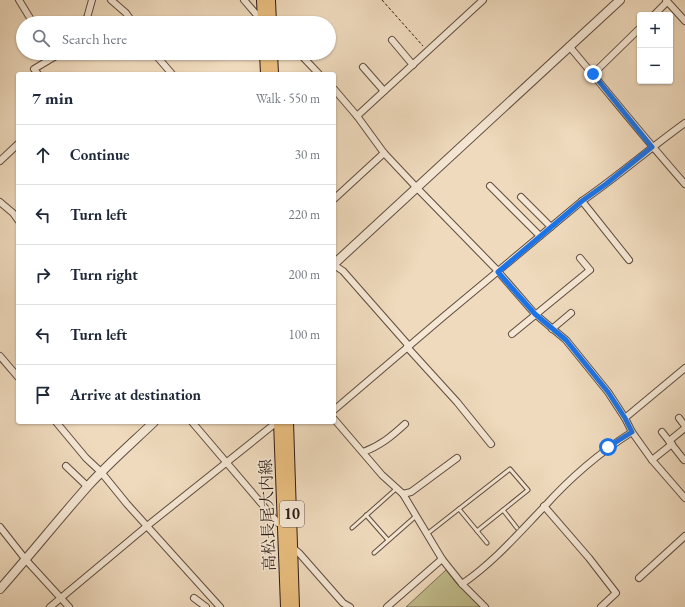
<!DOCTYPE html>
<meta charset="utf-8">
<style>
:root{--surface:#fff;--page:#f6f6f7;--text:#1f2937;--muted:#747a83;--line:#e0e1e3}
body{margin:0;font-family:"EB Garamond","Noto Serif JP",serif;background:var(--page);color:var(--text)}
.controls{position:absolute;right:12px;top:12px;display:grid;overflow:hidden;border-radius:4px;box-shadow:0 1px 3px #0004}
.controls button{width:36px;height:36px;display:grid;place-items:center;padding:0;border:0;border-bottom:1px solid var(--line);background:var(--surface);color:var(--text);font:20px sans-serif}
.stop{position:absolute;width:12px;height:12px;margin:-9px;border:3px solid #1a73e8;border-radius:50%;background:#fff}
.stop.end{background:#1a73e8;border-color:#fff;box-shadow:0 1px 4px #0008}
.list{margin:0;padding:0;list-style:none}
h2{display:flex;justify-content:space-between;align-items:center;height:52px;margin:0;padding:0 16px;font-size:17px}
h2 small{font-size:13px;font-weight:400;color:var(--muted)}
.list li{display:grid;grid-template-columns:26px 1fr auto;gap:12px;align-items:center;box-sizing:border-box;height:60px;padding:0 16px;border-top:1px solid var(--line)}
.list b{display:block;font-size:15px;white-space:nowrap}
.list em{font-size:13px;font-style:normal;color:var(--muted)}
.icon{flex:none;width:22px;height:22px;fill:none;stroke:currentColor;stroke-width:2;stroke-linecap:round;stroke-linejoin:round}
.map{position:relative;flex:none;width:685px;height:607px;overflow:hidden}
.search{position:absolute;background:var(--surface);box-shadow:0 1px 3px #0004;left:16px;top:16px;width:320px;height:44px;display:flex;align-items:center;gap:10px;box-sizing:border-box;padding:0 14px;border-radius:22px;color:var(--muted);font-size:15px}
.panel{position:absolute;background:var(--surface);box-shadow:0 1px 3px #0004;left:16px;top:72px;width:320px;height:352px;border-radius:4px}
.map>svg:first-child{display:block}
</style>
<div class="map">
<svg width="685" height="607" viewBox="0 0 685 607">
<rect width="100%" height="100%" fill="#efdabd"/>
<filter id="stains"><feTurbulence type="fractalNoise" baseFrequency=".005" numOctaves="4"/><feColorMatrix values="0 0 0 0 .2 0 0 0 0 .09 0 0 0 0 .02 0 0 0 .5 -.17"/></filter>
<radialGradient id="worn" r=".72"><stop offset=".6" stop-color="#630" stop-opacity="0"/><stop offset="1" stop-color="#630" stop-opacity=".3"/></radialGradient>
<polygon fill="#c1bd8c" stroke="#786c50" points="446,570 457,584 480,607 406,607"/>
<g fill="none" stroke-linecap="round" stroke-linejoin="round">
<defs>
<g id="service">
<polyline points="459,509 487,543"/>
<polyline points="503,510 517,528"/>
<polyline points="366,515 388,540"/>
<polyline points="352,528 397,488"/>
<polyline points="427,534 510,469 528,490 477,531"/>
<polyline points="374,553 416,516"/>
</g>
<g id="minor">
<polyline points="19,0 33,23"/>
<polyline points="111,0 126,13 133,23"/>
<polyline points="244,0 262,21"/>
<polyline points="666,0 685,21"/>
<polyline points="654,15 667,2"/>
<polyline points="83,23 85,19 87,18 92,0"/>
<polyline points="392,40 413,65"/>
<path d="M569,46C608,92 645,139 685,184"/>
<polyline points="154,53 172,74"/>
<polyline points="299,53 319,74"/>
<polyline points="54,57 61,53"/>
<polyline points="363,67 384,91"/>
<polyline points="38,74 34,69 54,57 51,53"/>
<polyline points="593,74 640,28"/>
<polyline points="334,89 357,116 384,153 416,187 495,268 535,314 566,340 608,392 625,418 632,432 652,460 685,498"/>
<polyline points="357,116 483,0"/>
<polyline points="0,161 18,144"/>
<polyline points="490,186 540,236"/>
<polyline points="521,197 551,227"/>
<polyline points="334,199 384,153"/>
<polyline points="582,201 629,260"/>
<polyline points="0,202 13,213 18,220"/>
<polyline points="334,265 343,271 409,346"/>
<polyline points="552,329 571,313"/>
<polyline points="512,334 590,270 580,258"/>
<polyline points="407,347 457,402 491,444"/>
<polyline points="0,356 18,377"/>
<path d="M334,410L443,317L582,201C617,177 650,148 685,123"/>
<polyline points="625,418 685,368"/>
<polyline points="679,418 685,426"/>
<polyline points="334,419 382,475 403,494 442,559 462,584 485,607"/>
<polyline points="56,422 86,458 101,472 127,504 220,607"/>
<polyline points="192,422 278,523 283,524"/>
<polyline points="662,432 684,460"/>
<polyline points="669,441 685,428"/>
<path d="M363,452C380,446 392,436 405,424"/>
<polyline points="652,460 672,444"/>
<polyline points="66,466 88,487"/>
<polyline points="403,494 411,492 457,458"/>
<polyline points="544,506 589,558 616,593 601,607"/>
<polyline points="0,527 26,560 69,607"/>
<polyline points="293,548 299,553 343,603 350,607"/>
<polyline points="639,578 685,536"/>
<path d="M462,584C493,563 518,534 544,507C570,478 599,453 632,432"/>
<polyline points="194,598 206,607"/>
<polyline points="50,607 147,526 277,422"/>
<polyline points="387,607 442,559"/>
</g>
<g id="tertiary">
<polyline points="334,264 620,0"/>
<path d="M0,589C30,555 58,520 88,486C109,463 132,443 154,422"/>
</g>
<g id="primary">
<polyline points="262,0 263,23"/>
<polyline points="270,0 271,23"/>
<polyline points="265,53 266,74"/>
<polyline points="272,53 273,74"/>
<polyline points="279,422 286,607"/>
<polyline points="288,422 294,607"/>
</g>
</defs>
<use href="#service" stroke="#5e4c3e" stroke-width="5"/>
<use href="#minor" stroke="#5e4c3e" stroke-width="8"/>
<use href="#tertiary" stroke="#5e4c3e" stroke-width="10"/>
<use href="#primary" stroke="#2e1c14" stroke-width="12"/>
<polyline stroke="#2e1c14" stroke-width="1" stroke-dasharray="3 2" stroke-linecap="butt" points="382,0 423,46"/>
<use href="#service" stroke="#f5e7d4" stroke-width="3"/>
<use href="#minor" stroke="#f5e7d4" stroke-width="6"/>
<use href="#tertiary" stroke="#f5e7d4" stroke-width="8"/>
<use href="#primary" stroke="#e8bd7e" stroke-width="10"/>
</g>
<g fill="none" stroke-linecap="round" stroke-linejoin="round">
<polyline stroke="#1a73e8" stroke-width="5" points="593,74 652,147 606,184 582,201 498,272 535,314 566,340 608,392 625,418 632,432 608,447"/>
</g>
<g text-anchor="middle" stroke-width="3" stroke-linejoin="round" paint-order="stroke">
<rect fill="#f5e7d4" stroke="#6a594e" stroke-width="1" x="280" y="501" width="24" height="26" rx="3"/>
<g font-size="15" font-weight="bold" fill="#2e1c14">
<text x="292" y="519">10</text>
</g>
<g font-size="16" fill="#2e1c14" stroke="#f5e7d4">
<text transform="translate(267 515) rotate(-92)" y="6">高松長尾大内線</text>
</g>
</g>
<rect width="100%" height="100%" filter="url(#stains)"/>
<rect width="100%" height="100%" fill="url(#worn)"/>
</svg>
<div class="controls">
<button>+</button>
<button>−</button>
</div>
<div class="stop" style="left:608px;top:447px"></div>
<div class="stop end" style="left:593px;top:74px"></div>
<div class="search"><svg class="icon" aria-label="search" viewBox="0 0 24 24"><circle cx="10" cy="10" r="6"/><path d="M15 15l6 6"/></svg>Search here</div>
<section class="panel">
<h2>7 min<small>Walk · 550 m</small></h2>
<ul class="list">
<li><svg class="icon" aria-label="ahead" viewBox="0 0 24 24"><path d="M12 20V5M6 11l6-6 6 6"/></svg><div><b>Continue</b></div><em>30 m</em></li>
<li><svg class="icon" aria-label="left" viewBox="0 0 24 24"><path d="M17 20v-9H6M10 6l-5 5 5 5"/></svg><div><b>Turn left</b></div><em>220 m</em></li>
<li><svg class="icon" aria-label="right" viewBox="0 0 24 24"><path d="M7 20v-9h11M14 6l5 5-5 5"/></svg><div><b>Turn right</b></div><em>200 m</em></li>
<li><svg class="icon" aria-label="left" viewBox="0 0 24 24"><path d="M17 20v-9H6M10 6l-5 5 5 5"/></svg><div><b>Turn left</b></div><em>100 m</em></li>
<li><svg class="icon" aria-label="arrive" viewBox="0 0 24 24"><path d="M6 21V4h12l-3 4 3 4H6"/></svg><div><b>Arrive at destination</b></div></li>
</ul>
</section>
</div>
